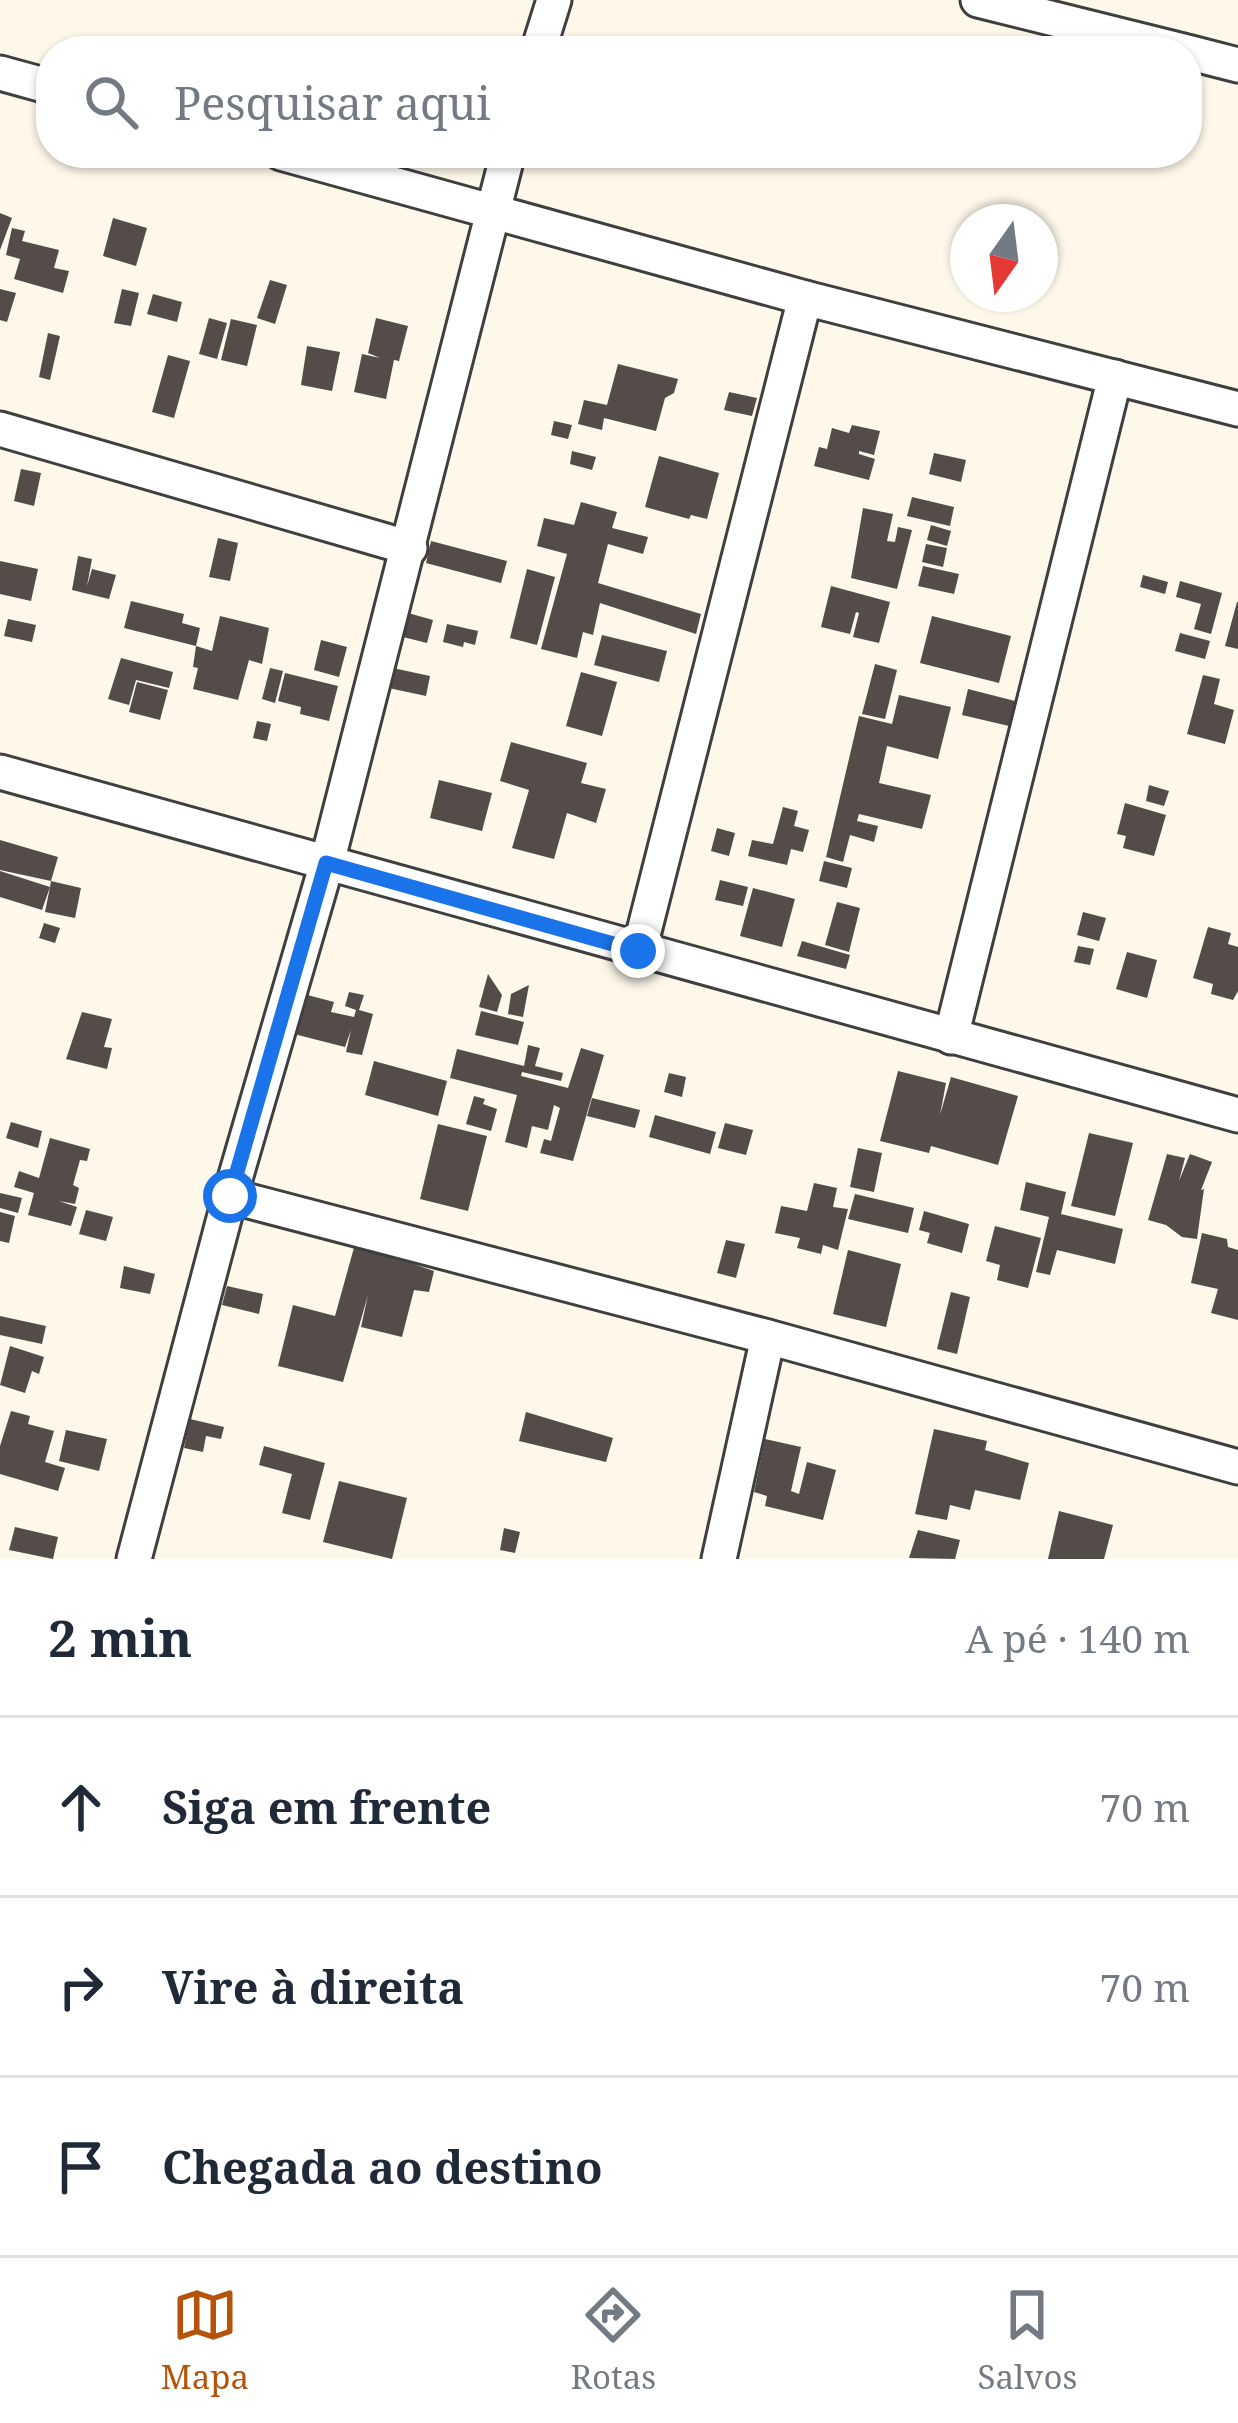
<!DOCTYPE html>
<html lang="pt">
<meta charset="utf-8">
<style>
:root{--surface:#fff;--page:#f6f6f7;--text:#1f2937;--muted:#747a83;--line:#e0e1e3;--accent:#b45309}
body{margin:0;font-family:"Noto Serif",serif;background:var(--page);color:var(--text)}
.compass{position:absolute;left:950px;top:204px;width:108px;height:108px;border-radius:50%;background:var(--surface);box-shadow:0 3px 9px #0004;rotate:194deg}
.stop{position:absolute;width:36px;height:36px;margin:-27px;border:9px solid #1a73e8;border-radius:50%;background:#fff}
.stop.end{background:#1a73e8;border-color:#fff;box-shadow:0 3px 12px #0008}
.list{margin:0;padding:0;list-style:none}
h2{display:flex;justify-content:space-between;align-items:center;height:156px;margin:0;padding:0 48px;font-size:51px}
h2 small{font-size:39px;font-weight:400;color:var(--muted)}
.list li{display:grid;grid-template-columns:78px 1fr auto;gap:36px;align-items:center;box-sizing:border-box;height:180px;padding:0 48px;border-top:3px solid var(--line)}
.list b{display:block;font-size:45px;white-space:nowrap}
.list em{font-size:39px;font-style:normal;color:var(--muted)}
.icon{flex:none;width:66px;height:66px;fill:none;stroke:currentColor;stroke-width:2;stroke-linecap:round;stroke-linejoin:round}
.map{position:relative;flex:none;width:1238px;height:1559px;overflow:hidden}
.search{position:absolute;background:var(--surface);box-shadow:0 3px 9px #0004;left:36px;right:36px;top:36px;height:132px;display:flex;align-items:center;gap:30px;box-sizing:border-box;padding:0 42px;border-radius:48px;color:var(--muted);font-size:45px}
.sheet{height:696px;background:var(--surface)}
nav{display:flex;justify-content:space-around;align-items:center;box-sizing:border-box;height:168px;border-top:3px solid var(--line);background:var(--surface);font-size:33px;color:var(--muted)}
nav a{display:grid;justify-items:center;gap:6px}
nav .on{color:var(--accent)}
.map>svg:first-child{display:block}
</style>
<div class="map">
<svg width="1238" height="1559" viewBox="0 0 1238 1559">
<rect width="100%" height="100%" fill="#fef8eb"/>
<g fill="#544c49">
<polygon points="0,213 12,218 0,250"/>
<polygon points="113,218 147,228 136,266 103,256"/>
<polygon points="12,228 25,231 22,241 59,250 54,268 69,271 63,293 14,279 20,259 6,255"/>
<polygon points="270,280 287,285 275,324 257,318"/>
<polygon points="0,289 16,293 7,322 0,320"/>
<polygon points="122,289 139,293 131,326 114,323"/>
<polygon points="153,294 182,302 177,322 147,314"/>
<polygon points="209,318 227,323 217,359 199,354"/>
<polygon points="376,318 408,326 399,361 394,360 386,399 354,392 362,354 380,358 368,353"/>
<polygon points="231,319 257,325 247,366 221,360"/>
<polygon points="48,333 60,336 50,380 39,377"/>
<polygon points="307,346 340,352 332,391 301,385"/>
<polygon points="168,355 190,361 174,418 152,412"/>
<polygon points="618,364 678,379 674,393 665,398 656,431 604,418 602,430 578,424 584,400 607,405"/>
<polygon points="729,392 757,398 752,416 724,410"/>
<polygon points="554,421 572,425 568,439 551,435"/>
<polygon points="852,425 880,431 874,455 859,451 859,454 875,459 869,480 814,466 819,447 827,449 832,428 849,433"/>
<polygon points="572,451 596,457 592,470 570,464"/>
<polygon points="934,453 966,460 961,482 929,474"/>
<polygon points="659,456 719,473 707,519 691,515 689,519 645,507"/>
<polygon points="21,469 41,473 34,506 14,501"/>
<polygon points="912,497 954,507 950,526 907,516"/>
<polygon points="581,502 617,512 612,528 648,537 643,554 608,544 598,583 701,614 696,634 600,603 593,635 583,632 577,658 541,649 567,554 537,546 544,518 574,525"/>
<polygon points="863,508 893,514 887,541 895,542 898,527 912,530 897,589 851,578"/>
<polygon points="931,525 951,531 947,546 927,540"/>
<polygon points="218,538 238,543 230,581 209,577"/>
<polygon points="431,541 507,561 501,583 426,563"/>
<polygon points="926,544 947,548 943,567 922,562"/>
<polygon points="78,556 92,559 87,586 92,569 116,575 109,599 72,590"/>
<polygon points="0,561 38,569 31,601 0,594"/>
<polygon points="923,566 959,574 954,594 918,586"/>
<polygon points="527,569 555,577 537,645 510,638"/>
<polygon points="1143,575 1168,582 1165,594 1140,587"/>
<polygon points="1180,581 1222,593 1211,634 1194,629 1201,604 1176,597"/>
<polygon points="831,586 890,602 879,643 853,637 859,613 856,612 850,634 821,627"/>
<polygon points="131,601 184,614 182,623 200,628 196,646 212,651 220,616 269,628 262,664 249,660 238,700 193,689 198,668 193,667 196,646 124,628"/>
<polygon points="1237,602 1238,602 1238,649 1225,646"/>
<polygon points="401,611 433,620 427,643 395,635"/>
<polygon points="932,616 1011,636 999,683 920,663"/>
<polygon points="8,619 36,625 32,642 4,636"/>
<polygon points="447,624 478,631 475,645 464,642 463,647 443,642"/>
<polygon points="1180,633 1210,641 1205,659 1175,651"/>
<polygon points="602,635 667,651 659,682 594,665"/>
<polygon points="321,640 347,647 339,677 314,670"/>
<polygon points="121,658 173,672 169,688 136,680 129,705 108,699"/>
<polygon points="875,664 897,670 885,719 862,714"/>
<polygon points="388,667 430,676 426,696 384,687"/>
<polygon points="270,668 283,671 275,703 262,699"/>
<polygon points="581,672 617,682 602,736 566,726"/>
<polygon points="285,673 338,686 329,721 300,714 301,707 278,701"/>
<polygon points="1203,675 1220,679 1214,704 1234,710 1225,744 1187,734"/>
<polygon points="137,682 168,690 160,720 129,712"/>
<polygon points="968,689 1015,701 1009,726 962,715"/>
<polygon points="899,695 951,707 938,759 887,746 879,783 931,795 922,829 859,814 857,821 878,826 874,842 850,835 843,862 826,857 859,716 892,724"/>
<polygon points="257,721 271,724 267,741 253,738"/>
<polygon points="511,742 587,763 581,783 606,789 596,823 567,813 554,859 512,848 529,790 500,781"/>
<polygon points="439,780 492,793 482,831 430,818"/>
<polygon points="1149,785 1169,791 1164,806 1146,801"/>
<polygon points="1125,803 1166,815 1154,856 1123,848 1126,836 1117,834"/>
<polygon points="783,807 798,811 794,826 809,830 803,852 791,849 787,865 748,856 752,840 773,844"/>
<polygon points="717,828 735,833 729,856 711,851"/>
<polygon points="0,840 58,857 51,881 81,888 75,918 45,912 50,887 42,910 0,897 0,871 50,887 51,881 0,870"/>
<polygon points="824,861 852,868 847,888 819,881"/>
<polygon points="720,880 748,887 743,906 715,900"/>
<polygon points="753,888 795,899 782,947 740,936"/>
<polygon points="837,902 860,908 849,952 825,945"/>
<polygon points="1083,912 1106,918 1099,941 1077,935"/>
<polygon points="44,923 60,928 55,943 39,938"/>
<polygon points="1208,927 1231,933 1228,944 1238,947 1238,991 1233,1000 1211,994 1213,984 1193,978"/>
<polygon points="802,941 850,955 846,969 797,956"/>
<polygon points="1078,946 1094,949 1090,965 1074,962"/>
<polygon points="1127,952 1157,960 1147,998 1116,989"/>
<polygon points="488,974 502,995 497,1012 479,1007"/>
<polygon points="529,985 523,1017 508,1014 511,994"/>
<polygon points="349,992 364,995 359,1010 373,1014 362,1055 346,1052 351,1030 345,1047 290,1033 300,993 334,1002 331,1012 354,1017 356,1010 345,1006"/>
<polygon points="481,1011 524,1022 518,1045 475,1035"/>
<polygon points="82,1012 112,1019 104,1047 112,1048 107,1069 66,1059"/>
<polygon points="528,1045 540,1048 535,1066 563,1073 561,1081 522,1072 521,1076 568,1088 581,1048 604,1055 573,1161 540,1153 544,1139 551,1141 560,1108 554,1105 548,1130 532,1126 527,1148 505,1142 517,1095 450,1078 457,1049 524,1066"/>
<polygon points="374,1061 447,1081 438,1116 365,1095"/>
<polygon points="898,1071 946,1083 940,1115 951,1077 1018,1096 998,1165 931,1146 929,1153 880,1141"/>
<polygon points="669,1073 686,1077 682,1097 664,1092"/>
<polygon points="474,1096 485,1099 483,1104 497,1109 491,1131 466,1124"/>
<polygon points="592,1098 640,1110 635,1128 587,1116"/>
<polygon points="655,1115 716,1132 710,1154 649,1137"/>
<polygon points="11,1122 42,1131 38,1148 6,1138"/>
<polygon points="725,1123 753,1130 746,1155 718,1148"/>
<polygon points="438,1124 487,1136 468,1211 420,1199"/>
<polygon points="1089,1133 1133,1143 1115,1216 1071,1206"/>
<polygon points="50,1138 90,1149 87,1161 80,1160 73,1185 79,1188 75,1204 59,1201 77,1207 71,1226 28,1215 34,1193 14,1187 19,1171 39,1178"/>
<polygon points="858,1148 882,1153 874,1192 850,1187"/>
<polygon points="1167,1154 1185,1158 1179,1181 1190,1154 1212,1162 1201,1190 1204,1189 1197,1239 1182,1237 1166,1225 1148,1220"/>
<polygon points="1026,1182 1066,1192 1061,1214 1123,1229 1115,1264 1057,1250 1050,1275 1036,1272 1049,1217 1020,1210"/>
<polygon points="814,1183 837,1188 833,1207 848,1209 838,1250 823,1245 821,1254 797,1248 800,1238 775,1233 781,1206 807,1211"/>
<polygon points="0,1193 22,1198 18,1213 0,1208"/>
<polygon points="855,1194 914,1208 908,1233 848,1219"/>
<polygon points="86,1210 113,1217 106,1241 79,1234"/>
<polygon points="924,1211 969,1224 962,1253 927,1243 930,1233 919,1230"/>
<polygon points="0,1212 15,1216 9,1243 0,1241"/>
<polygon points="995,1226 1041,1238 1028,1288 997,1280 1000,1265 986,1261"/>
<polygon points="1202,1233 1227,1239 1228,1247 1238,1250 1238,1320 1211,1313 1218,1289 1191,1283"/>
<polygon points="726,1240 745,1244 736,1278 717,1273"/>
<polygon points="355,1244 434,1271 429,1292 414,1290 402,1337 361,1327 368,1295 343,1382 278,1366 293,1305 335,1316"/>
<polygon points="848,1250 901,1264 886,1327 833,1314"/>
<polygon points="124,1266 155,1274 150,1294 120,1288"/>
<polygon points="227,1286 263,1294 259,1314 222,1305"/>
<polygon points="951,1292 970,1297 957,1354 937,1349"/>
<polygon points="0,1316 46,1326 42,1344 0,1335"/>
<polygon points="10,1346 44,1357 39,1374 32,1371 25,1393 0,1385"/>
<polygon points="11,1411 30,1416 28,1424 54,1431 45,1462 65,1468 58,1491 0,1474 0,1446"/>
<polygon points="526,1412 613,1438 606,1462 519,1441"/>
<polygon points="190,1419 224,1427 221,1439 206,1436 203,1452 184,1448"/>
<polygon points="934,1429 987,1441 985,1450 1029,1463 1020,1500 975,1490 970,1510 950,1505 947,1520 915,1514"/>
<polygon points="66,1430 107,1439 99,1471 59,1461"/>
<polygon points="765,1439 801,1447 791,1491 799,1494 807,1462 836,1470 823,1520 765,1506 767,1496 754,1492"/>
<polygon points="264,1446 325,1463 310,1520 282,1513 292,1474 259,1465"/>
<polygon points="339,1481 407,1498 392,1559 323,1542"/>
<polygon points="1059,1511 1113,1525 1104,1559 1048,1559"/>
<polygon points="15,1527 58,1537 53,1559 9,1550"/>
<polygon points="504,1528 520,1532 515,1553 500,1550"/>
<polygon points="918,1530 960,1540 955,1559 909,1558"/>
</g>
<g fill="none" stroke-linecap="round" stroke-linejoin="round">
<defs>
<g id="minor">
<polyline points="978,0 1183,51"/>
<polyline points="538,51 554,0"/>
<polyline points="1187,52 1238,65"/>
<polyline points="0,73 51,87"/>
<polyline points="281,153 805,298 1238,409"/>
<polyline points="0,429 410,548"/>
<polyline points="0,772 1238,1115"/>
<polyline points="639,951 805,298"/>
<polyline points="951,1037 1115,377"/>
<polyline points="230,1196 768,1337 1238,1467"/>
<polyline points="134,1559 230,1196 327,863 508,153"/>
<polyline points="719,1559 768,1337"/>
</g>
</defs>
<use href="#minor" stroke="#3f3f3f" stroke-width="39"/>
<use href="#minor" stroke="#fff" stroke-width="33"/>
</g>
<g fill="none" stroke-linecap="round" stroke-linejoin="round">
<polyline stroke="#1a73e8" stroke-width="15" points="230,1196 326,863 638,951"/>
</g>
</svg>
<svg class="compass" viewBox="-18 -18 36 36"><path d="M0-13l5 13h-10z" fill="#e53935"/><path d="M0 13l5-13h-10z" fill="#747a83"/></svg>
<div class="stop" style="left:230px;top:1196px"></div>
<div class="stop end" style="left:638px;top:951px"></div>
<div class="search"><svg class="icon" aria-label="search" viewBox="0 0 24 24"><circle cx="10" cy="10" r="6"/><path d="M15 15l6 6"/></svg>Pesquisar aqui</div>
</div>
<section class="sheet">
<h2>2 min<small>A pé · 140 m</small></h2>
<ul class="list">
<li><svg class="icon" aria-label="ahead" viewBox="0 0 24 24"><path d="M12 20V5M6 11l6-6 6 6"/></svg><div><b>Siga em frente</b></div><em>70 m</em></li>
<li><svg class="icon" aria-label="right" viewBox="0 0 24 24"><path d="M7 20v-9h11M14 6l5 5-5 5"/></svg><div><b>Vire à direita</b></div><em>70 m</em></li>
<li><svg class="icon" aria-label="arrive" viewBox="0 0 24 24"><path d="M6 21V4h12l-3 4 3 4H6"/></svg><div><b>Chegada ao destino</b></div></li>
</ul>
</section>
<nav>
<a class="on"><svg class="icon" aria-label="map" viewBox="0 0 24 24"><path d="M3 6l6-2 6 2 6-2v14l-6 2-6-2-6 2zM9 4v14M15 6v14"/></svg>Mapa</a>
<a><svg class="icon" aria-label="directions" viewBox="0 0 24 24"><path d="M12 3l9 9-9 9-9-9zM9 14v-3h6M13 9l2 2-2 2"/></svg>Rotas</a>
<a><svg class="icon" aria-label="saved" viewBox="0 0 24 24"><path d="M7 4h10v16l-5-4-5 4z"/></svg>Salvos</a>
</nav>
